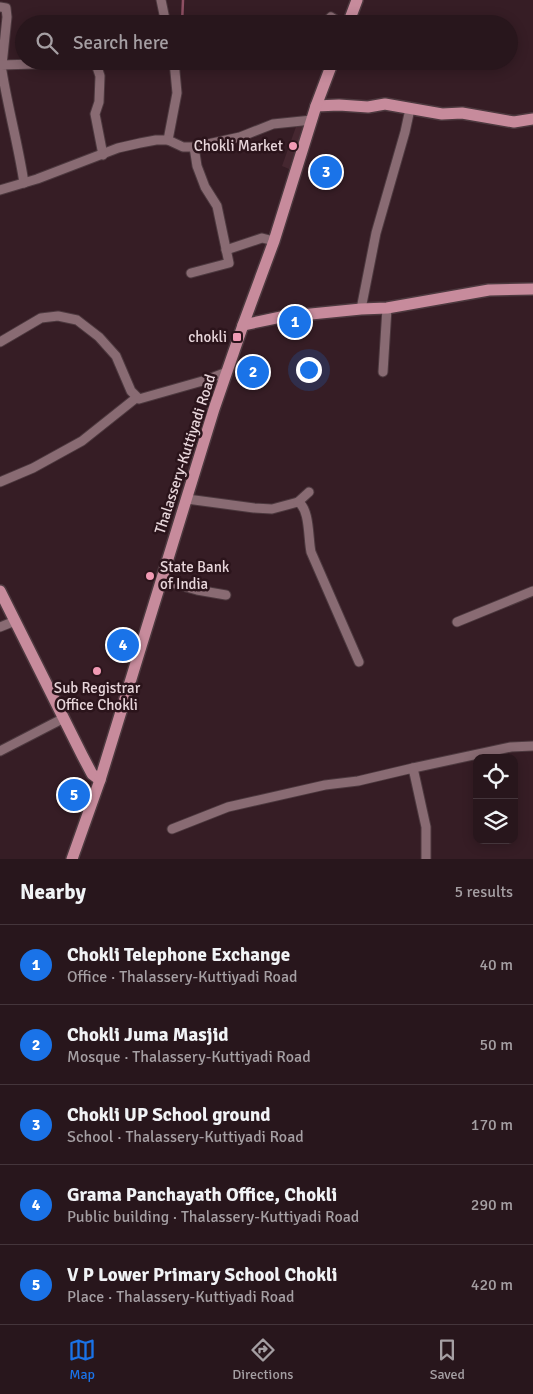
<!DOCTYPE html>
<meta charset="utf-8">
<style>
:root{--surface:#28161c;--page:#342329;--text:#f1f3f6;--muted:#a59fa3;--line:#44353b;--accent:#1a73e8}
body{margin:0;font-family:Signika,sans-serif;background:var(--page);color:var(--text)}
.controls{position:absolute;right:15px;bottom:15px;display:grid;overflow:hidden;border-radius:10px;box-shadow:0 2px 12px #0003}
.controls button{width:45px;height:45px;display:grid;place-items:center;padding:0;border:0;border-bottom:1px solid var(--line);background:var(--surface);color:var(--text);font:25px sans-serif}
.you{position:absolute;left:308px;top:369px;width:18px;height:18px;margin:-12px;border:4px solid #fff;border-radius:50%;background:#1a73e8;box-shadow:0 0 0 8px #1a73e833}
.badge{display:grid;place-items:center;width:32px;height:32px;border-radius:50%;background:var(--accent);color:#fff;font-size:16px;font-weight:700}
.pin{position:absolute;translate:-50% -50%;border:2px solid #fff;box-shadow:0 1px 5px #0006}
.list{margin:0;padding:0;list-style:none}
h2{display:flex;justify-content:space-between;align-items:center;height:65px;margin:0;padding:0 20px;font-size:21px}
h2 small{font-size:16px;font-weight:400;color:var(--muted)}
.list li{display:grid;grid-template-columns:32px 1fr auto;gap:15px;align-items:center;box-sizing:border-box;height:80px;padding:0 20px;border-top:1px solid var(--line)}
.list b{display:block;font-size:19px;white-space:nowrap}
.list p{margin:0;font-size:16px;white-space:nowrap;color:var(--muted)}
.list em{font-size:16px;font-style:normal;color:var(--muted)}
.icon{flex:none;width:28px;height:28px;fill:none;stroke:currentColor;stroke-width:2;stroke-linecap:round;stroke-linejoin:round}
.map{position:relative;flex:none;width:533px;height:859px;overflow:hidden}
.search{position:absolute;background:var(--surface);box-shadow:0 2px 12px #0003;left:15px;right:15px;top:15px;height:55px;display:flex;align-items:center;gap:12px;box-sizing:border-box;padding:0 18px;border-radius:28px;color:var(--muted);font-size:19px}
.sheet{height:465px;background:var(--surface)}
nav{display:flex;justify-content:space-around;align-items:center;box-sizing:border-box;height:70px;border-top:1px solid var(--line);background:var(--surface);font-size:14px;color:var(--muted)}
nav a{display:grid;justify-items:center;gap:2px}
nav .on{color:var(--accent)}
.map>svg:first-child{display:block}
</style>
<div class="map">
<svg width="533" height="859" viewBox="0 0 533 859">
<rect width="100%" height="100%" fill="#361d25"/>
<g fill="#452730">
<polygon points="297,124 305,126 289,169 282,166"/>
<polygon points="333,158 333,186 319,187 317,159"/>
</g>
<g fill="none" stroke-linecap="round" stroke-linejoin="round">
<polyline stroke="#8e4f63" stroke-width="2.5" points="182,24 183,0"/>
<defs>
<g id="minor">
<polyline points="161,0 166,24"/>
<polyline points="0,7 6,8 7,17 2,65"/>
<polyline points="324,24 331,17 342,24"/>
<polyline points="168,140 177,93 174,61"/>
<path d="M24,183C18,143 7,105 1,65L68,63L96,64L100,76L99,102L95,114L103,155"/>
<polyline points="0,190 37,179 118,148 140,143 156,140 168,140 183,147 194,147 240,137 273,124 312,120"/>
<polyline points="226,250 262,238 274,241"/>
<polyline points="191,273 229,263 217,206 205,187 197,166 194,147"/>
<polyline points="361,309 376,233 405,132 410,109"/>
<polyline points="0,342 41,318 58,316 77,320 99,337 116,356 131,391 139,399 206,380 227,372"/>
<polyline points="383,372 387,308"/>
<polyline points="0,482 33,468 82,441 136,398"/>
<path d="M187,499L254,508L272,509L298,502C310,509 308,538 311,552L359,662"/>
<polyline points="298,502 309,492"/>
<polyline points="161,580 197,590 226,595"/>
<polyline points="457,622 533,591"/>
<polyline points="0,627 15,621"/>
<polyline points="0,751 64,718"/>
<polyline points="413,768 511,747 533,746"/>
<polyline points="172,829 228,807 325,785 358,781 413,768 426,827 426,859"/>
</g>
<g id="major">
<polyline points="348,24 357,0"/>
<polyline points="316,106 339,105 368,107 385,104 442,114 462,113 514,122 533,119"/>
<polyline points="243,325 281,317 361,309 387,308 489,290 533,289"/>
<polyline points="0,591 82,755 92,774 100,780"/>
<polyline points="72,859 100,780 214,409 243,325 274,241 316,106 333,61"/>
</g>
</defs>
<use href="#minor" stroke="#4d393f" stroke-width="11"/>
<use href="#major" stroke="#4d393f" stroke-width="14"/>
<use href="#minor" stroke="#896b73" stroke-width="9"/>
<use href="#major" stroke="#c78b9c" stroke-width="11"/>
</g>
<g fill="#f19ab4" stroke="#2b141b" stroke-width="2">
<circle cx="293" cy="146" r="5"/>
<rect x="232" y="332" width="10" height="10" rx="2.5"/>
<circle cx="150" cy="576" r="5"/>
<circle cx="97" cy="671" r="5"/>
</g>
<g text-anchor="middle" stroke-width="5" stroke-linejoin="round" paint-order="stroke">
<g font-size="15" fill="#e8d6db" stroke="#2b141b" text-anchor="end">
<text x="283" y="151">Chokli Market</text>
<text x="227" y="342">chokli</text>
<text x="160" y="572" text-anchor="start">State Bank<tspan x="160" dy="17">of India</tspan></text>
<text x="97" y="693" text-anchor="middle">Sub Registrar<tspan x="97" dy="17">Office Chokli</tspan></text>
</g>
<g font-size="15" fill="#e8d6db" stroke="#2b141b">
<text transform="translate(185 454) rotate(-72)" y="5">Thalassery-Kuttiyadi Road</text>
</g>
</g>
</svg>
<div class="controls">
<button><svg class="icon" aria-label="locate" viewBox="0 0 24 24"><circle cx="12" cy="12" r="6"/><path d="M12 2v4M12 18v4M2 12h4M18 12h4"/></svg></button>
<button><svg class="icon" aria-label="layers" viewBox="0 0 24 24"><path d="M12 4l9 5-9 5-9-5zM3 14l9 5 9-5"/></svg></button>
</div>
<div class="you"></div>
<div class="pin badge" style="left:295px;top:322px">1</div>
<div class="pin badge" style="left:253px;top:372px">2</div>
<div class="pin badge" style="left:326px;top:172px">3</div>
<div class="pin badge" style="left:123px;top:645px">4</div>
<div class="pin badge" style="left:74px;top:795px">5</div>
<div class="search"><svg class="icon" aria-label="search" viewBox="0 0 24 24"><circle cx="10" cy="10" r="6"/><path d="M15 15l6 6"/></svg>Search here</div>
</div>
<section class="sheet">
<h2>Nearby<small>5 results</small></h2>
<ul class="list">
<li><span class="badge">1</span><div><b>Chokli Telephone Exchange</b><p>Office · Thalassery-Kuttiyadi Road</p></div><em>40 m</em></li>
<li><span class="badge">2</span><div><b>Chokli Juma Masjid</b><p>Mosque · Thalassery-Kuttiyadi Road</p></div><em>50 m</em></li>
<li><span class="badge">3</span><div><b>Chokli UP School ground</b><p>School · Thalassery-Kuttiyadi Road</p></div><em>170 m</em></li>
<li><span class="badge">4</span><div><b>Grama Panchayath Office, Chokli</b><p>Public building · Thalassery-Kuttiyadi Road</p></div><em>290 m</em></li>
<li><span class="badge">5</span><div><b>V P Lower Primary School Chokli</b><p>Place · Thalassery-Kuttiyadi Road</p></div><em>420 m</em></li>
</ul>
</section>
<nav>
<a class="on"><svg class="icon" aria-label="map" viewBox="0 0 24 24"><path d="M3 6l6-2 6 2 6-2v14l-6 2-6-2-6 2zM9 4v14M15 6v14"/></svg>Map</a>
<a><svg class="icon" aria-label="directions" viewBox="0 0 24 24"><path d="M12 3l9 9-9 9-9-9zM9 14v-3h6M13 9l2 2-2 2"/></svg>Directions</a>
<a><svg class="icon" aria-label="saved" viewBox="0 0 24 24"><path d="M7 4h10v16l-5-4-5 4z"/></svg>Saved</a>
</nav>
